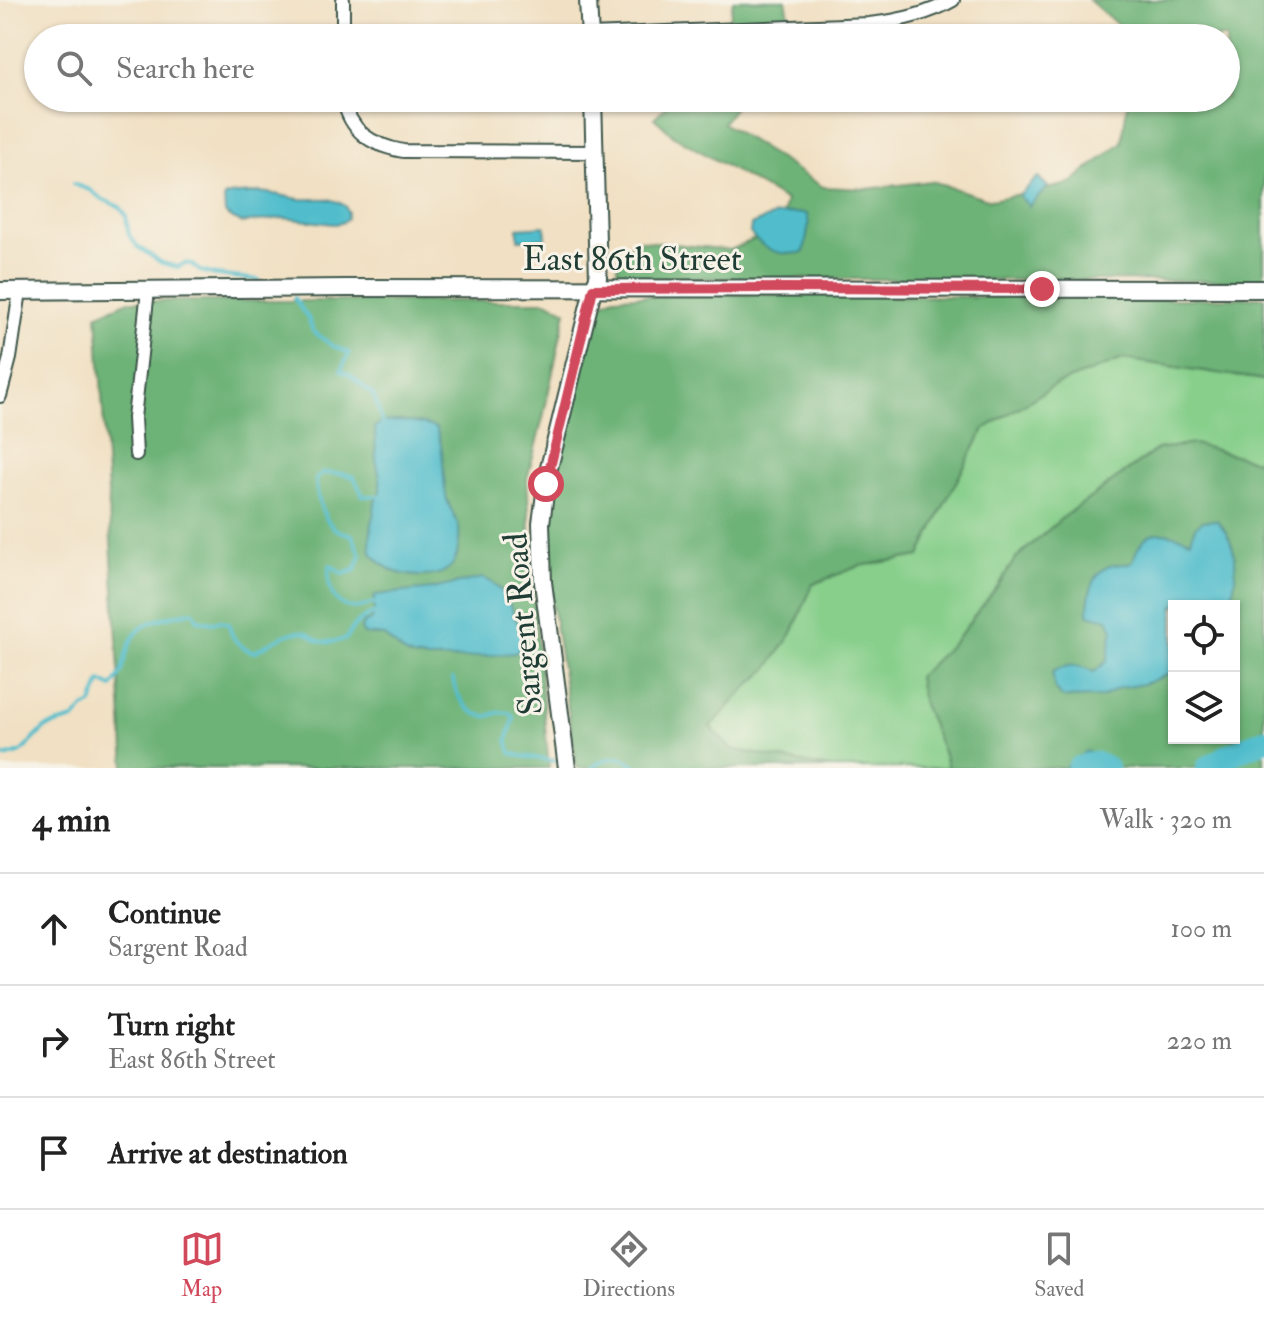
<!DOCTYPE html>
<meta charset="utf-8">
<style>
:root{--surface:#fff;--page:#f6f6f6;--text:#222;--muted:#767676;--line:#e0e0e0;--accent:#d1495b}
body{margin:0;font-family:"IM FELL Double Pica",serif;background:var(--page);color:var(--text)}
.controls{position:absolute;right:24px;bottom:24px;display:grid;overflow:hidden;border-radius:0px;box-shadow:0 2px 6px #0004}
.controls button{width:72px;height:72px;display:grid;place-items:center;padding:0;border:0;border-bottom:2px solid var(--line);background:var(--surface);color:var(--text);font:40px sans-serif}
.stop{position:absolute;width:24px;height:24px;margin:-18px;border:6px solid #d1495b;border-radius:50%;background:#fff}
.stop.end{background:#d1495b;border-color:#fff;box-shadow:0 2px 8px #0008}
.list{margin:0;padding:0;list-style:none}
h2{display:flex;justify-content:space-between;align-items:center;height:104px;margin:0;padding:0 32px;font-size:34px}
h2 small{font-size:26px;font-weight:400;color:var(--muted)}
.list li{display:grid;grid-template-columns:52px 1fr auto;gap:24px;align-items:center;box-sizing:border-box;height:112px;padding:0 32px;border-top:2px solid var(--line)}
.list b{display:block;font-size:30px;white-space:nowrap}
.list p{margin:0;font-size:26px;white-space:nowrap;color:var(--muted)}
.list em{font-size:26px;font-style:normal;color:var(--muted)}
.icon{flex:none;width:44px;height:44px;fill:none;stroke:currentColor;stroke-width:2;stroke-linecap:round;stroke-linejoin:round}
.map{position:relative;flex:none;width:1264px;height:768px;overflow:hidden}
.search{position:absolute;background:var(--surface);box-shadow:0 2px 6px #0004;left:24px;right:24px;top:24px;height:88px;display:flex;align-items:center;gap:20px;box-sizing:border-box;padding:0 28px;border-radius:44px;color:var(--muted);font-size:30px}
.sheet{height:440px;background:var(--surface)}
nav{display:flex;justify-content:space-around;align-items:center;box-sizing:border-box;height:112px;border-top:2px solid var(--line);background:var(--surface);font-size:22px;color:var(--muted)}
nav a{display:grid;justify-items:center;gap:4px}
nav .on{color:var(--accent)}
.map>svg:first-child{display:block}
</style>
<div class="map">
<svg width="1264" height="768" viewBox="0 0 1264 768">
<rect width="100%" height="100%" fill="#f7f3e8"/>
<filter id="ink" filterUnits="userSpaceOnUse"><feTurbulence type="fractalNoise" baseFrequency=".0125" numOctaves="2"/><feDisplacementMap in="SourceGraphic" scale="16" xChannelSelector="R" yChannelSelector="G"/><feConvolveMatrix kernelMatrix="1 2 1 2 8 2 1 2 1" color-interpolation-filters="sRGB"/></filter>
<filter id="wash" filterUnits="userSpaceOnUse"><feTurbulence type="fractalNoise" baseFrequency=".006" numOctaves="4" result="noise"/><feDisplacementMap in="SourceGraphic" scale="32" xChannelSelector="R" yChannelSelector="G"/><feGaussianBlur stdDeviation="1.8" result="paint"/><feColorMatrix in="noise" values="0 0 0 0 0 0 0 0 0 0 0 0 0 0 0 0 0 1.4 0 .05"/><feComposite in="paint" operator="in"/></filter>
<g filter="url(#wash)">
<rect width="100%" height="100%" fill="#f1e0c3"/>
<polygon fill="#87cf8b" stroke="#538660" stroke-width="2" points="1123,359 1264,380 1264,459 1256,461 1194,444 1157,449 1061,519 1016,558 997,587 955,641 918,677 948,768 829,768 730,749 710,727 744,690 768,668 792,633 813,584 859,566 920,556 945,503 984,429 1055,385"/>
<g fill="#6db277" stroke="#467856" stroke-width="2" fill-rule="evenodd">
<polygon points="733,0 786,0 793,38 727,38"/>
<polygon points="1089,0 1264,0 1264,281 617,278 618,260 636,240 731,250 779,228 786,201 674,136 654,118 675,98 742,98 723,123 823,187 867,189 931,181 991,200 1070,184 1122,142 1128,98 1226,98 1226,38 1133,38"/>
<polygon points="705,294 1182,299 1264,297 1264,380 1123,359 1055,385 984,429 945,503 920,556 859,566 813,584 792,633 768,668 744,690 710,727 731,749 829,768 577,768 551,597 548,541 549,499 590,327 598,305 614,297"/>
<polygon points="129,301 547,301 566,311 543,418 527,479 535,614 549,768 125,768 97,315"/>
<path d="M1194,444L1256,461L1264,459V768H948L946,759L923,704L918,677L955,641L997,587L1016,558L1061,519L1158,449ZM1174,606H1234V738H1174Z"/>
</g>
<g fill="#51bdcc" stroke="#387d80" stroke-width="2">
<polygon points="1038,177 1048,187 1029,206 1019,196"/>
<path d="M259,192C273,193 286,197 299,199C319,201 326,194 345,206L348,212L347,219L341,223L334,224L283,218L242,223L229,217L225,213L224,197C236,191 247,196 259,192Z"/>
<path d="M793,213L807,214L809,224L804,252C782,257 764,251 750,233L751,225L775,215Z"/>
<polygon points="545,226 546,238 518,240 518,228"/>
<path d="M399,421L423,424L436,428C445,449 442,472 446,495C448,507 457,517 459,529C460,535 459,542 458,548C456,570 440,577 419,576C397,575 386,570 371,553L370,538L375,502L380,491V478L376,460L375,427L381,422Z"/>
<path d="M1217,520C1240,546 1238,574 1230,606H1174V672L1144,684L1119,688L1103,697L1063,698L1055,688L1052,672C1069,663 1077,664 1094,672L1107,661L1113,629L1108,619L1088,614C1088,596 1092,568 1114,565C1123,563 1125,566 1133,561C1143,526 1162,530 1191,540L1195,527L1203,521Z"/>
<path d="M482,578C488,580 493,581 498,587C507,596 524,634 524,646L515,653L454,659H425L412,657L404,653L384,636L364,634L361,629L363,623L372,619C376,611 372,604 375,595L431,589Z"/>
<polygon points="1086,751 1096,754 1093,768 1064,768"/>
</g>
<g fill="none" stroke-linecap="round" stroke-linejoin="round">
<g stroke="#51bdcc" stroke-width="4">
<polyline points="73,184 90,190 102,199 120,207 126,216 129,235 138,247 162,263 178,267 185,263 191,264 200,271 216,275 259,280"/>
<polyline points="294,298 308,318 313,331 331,345 349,353 341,371 350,375 374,396 383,426"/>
<path d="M375,604L372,603C342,618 324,595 330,565L343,574L355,570L361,556L352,535C346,533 339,532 334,528C322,518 316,494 316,479L323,473L343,474L354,477L363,496H381"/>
<path d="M453,679C455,694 467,715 485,716C492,717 489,715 497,713C499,712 508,713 510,713L514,718L507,740L511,753L521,756L556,761"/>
<path d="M0,753L5,757L21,752L46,727L74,719L84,708L92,704L101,681L112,687C123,673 123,668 127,652C136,617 165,619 193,611L198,620L212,623L220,621L229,624C231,639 239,647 254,652C268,645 286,631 302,632C310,632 313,639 319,641C327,644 338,641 346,639C352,626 361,618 375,613"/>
<path d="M592,768C605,756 624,753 638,768"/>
</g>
<g stroke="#51bdcc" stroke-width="24">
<polyline points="1079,768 1094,763 1106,768"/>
<polyline points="1208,768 1227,756 1264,740"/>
</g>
</g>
</g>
<g filter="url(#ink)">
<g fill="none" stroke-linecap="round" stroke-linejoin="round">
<defs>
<g id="minor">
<polyline points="343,0 343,38"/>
<path d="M590,35L869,24C899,21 927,15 953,0"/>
<path d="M343,98C350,132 371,145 403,151L596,152"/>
<polyline points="0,396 10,358 20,291"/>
<polyline points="136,454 134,418 148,290"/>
</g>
<g id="tertiary">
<polyline points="588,0 590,38"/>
<polyline points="0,291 347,288 1264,289"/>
<polyline points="567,768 543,582 541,523 548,472 593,289 598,278 593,98"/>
</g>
</defs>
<use href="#minor" stroke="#3e5549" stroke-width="16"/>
<use href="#tertiary" stroke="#3e5549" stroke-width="20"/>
<use href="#minor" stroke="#fff" stroke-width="12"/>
<use href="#tertiary" stroke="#fff" stroke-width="16"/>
</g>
</g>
<g fill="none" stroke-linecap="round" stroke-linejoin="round" filter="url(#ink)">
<polyline stroke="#d1495b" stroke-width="10" points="546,484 593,289 782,288 1042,289"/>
</g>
<g text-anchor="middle" stroke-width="6" stroke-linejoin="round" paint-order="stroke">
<g font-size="34" fill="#1f3d34" stroke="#f7f3e8">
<text x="632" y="270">East 86th Street</text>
<text transform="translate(522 624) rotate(-95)" y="12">Sargent Road</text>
</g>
</g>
</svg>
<div class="controls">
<button><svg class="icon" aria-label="locate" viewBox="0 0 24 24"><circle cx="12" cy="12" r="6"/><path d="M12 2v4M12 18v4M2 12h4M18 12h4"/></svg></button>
<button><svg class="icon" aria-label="layers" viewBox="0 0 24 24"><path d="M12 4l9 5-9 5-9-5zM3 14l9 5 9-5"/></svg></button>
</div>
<div class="stop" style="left:546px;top:484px"></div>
<div class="stop end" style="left:1042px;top:289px"></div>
<div class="search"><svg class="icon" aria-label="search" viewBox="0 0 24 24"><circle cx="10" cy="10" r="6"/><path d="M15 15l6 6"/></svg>Search here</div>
</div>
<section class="sheet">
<h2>4 min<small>Walk · 320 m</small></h2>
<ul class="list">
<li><svg class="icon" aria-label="ahead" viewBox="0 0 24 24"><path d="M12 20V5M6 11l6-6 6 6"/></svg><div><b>Continue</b><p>Sargent Road</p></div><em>100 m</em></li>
<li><svg class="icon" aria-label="right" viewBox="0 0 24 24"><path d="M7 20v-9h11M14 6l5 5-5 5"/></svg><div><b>Turn right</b><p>East 86th Street</p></div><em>220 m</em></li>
<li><svg class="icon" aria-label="arrive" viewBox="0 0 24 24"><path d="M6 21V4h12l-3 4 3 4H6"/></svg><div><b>Arrive at destination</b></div></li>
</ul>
</section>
<nav>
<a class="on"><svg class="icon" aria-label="map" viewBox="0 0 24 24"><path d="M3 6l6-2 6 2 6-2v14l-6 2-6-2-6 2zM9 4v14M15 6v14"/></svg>Map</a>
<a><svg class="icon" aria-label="directions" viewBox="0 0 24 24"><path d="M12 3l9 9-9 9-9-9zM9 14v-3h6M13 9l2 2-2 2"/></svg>Directions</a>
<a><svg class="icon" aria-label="saved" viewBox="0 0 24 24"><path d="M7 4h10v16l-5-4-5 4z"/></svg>Saved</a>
</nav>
